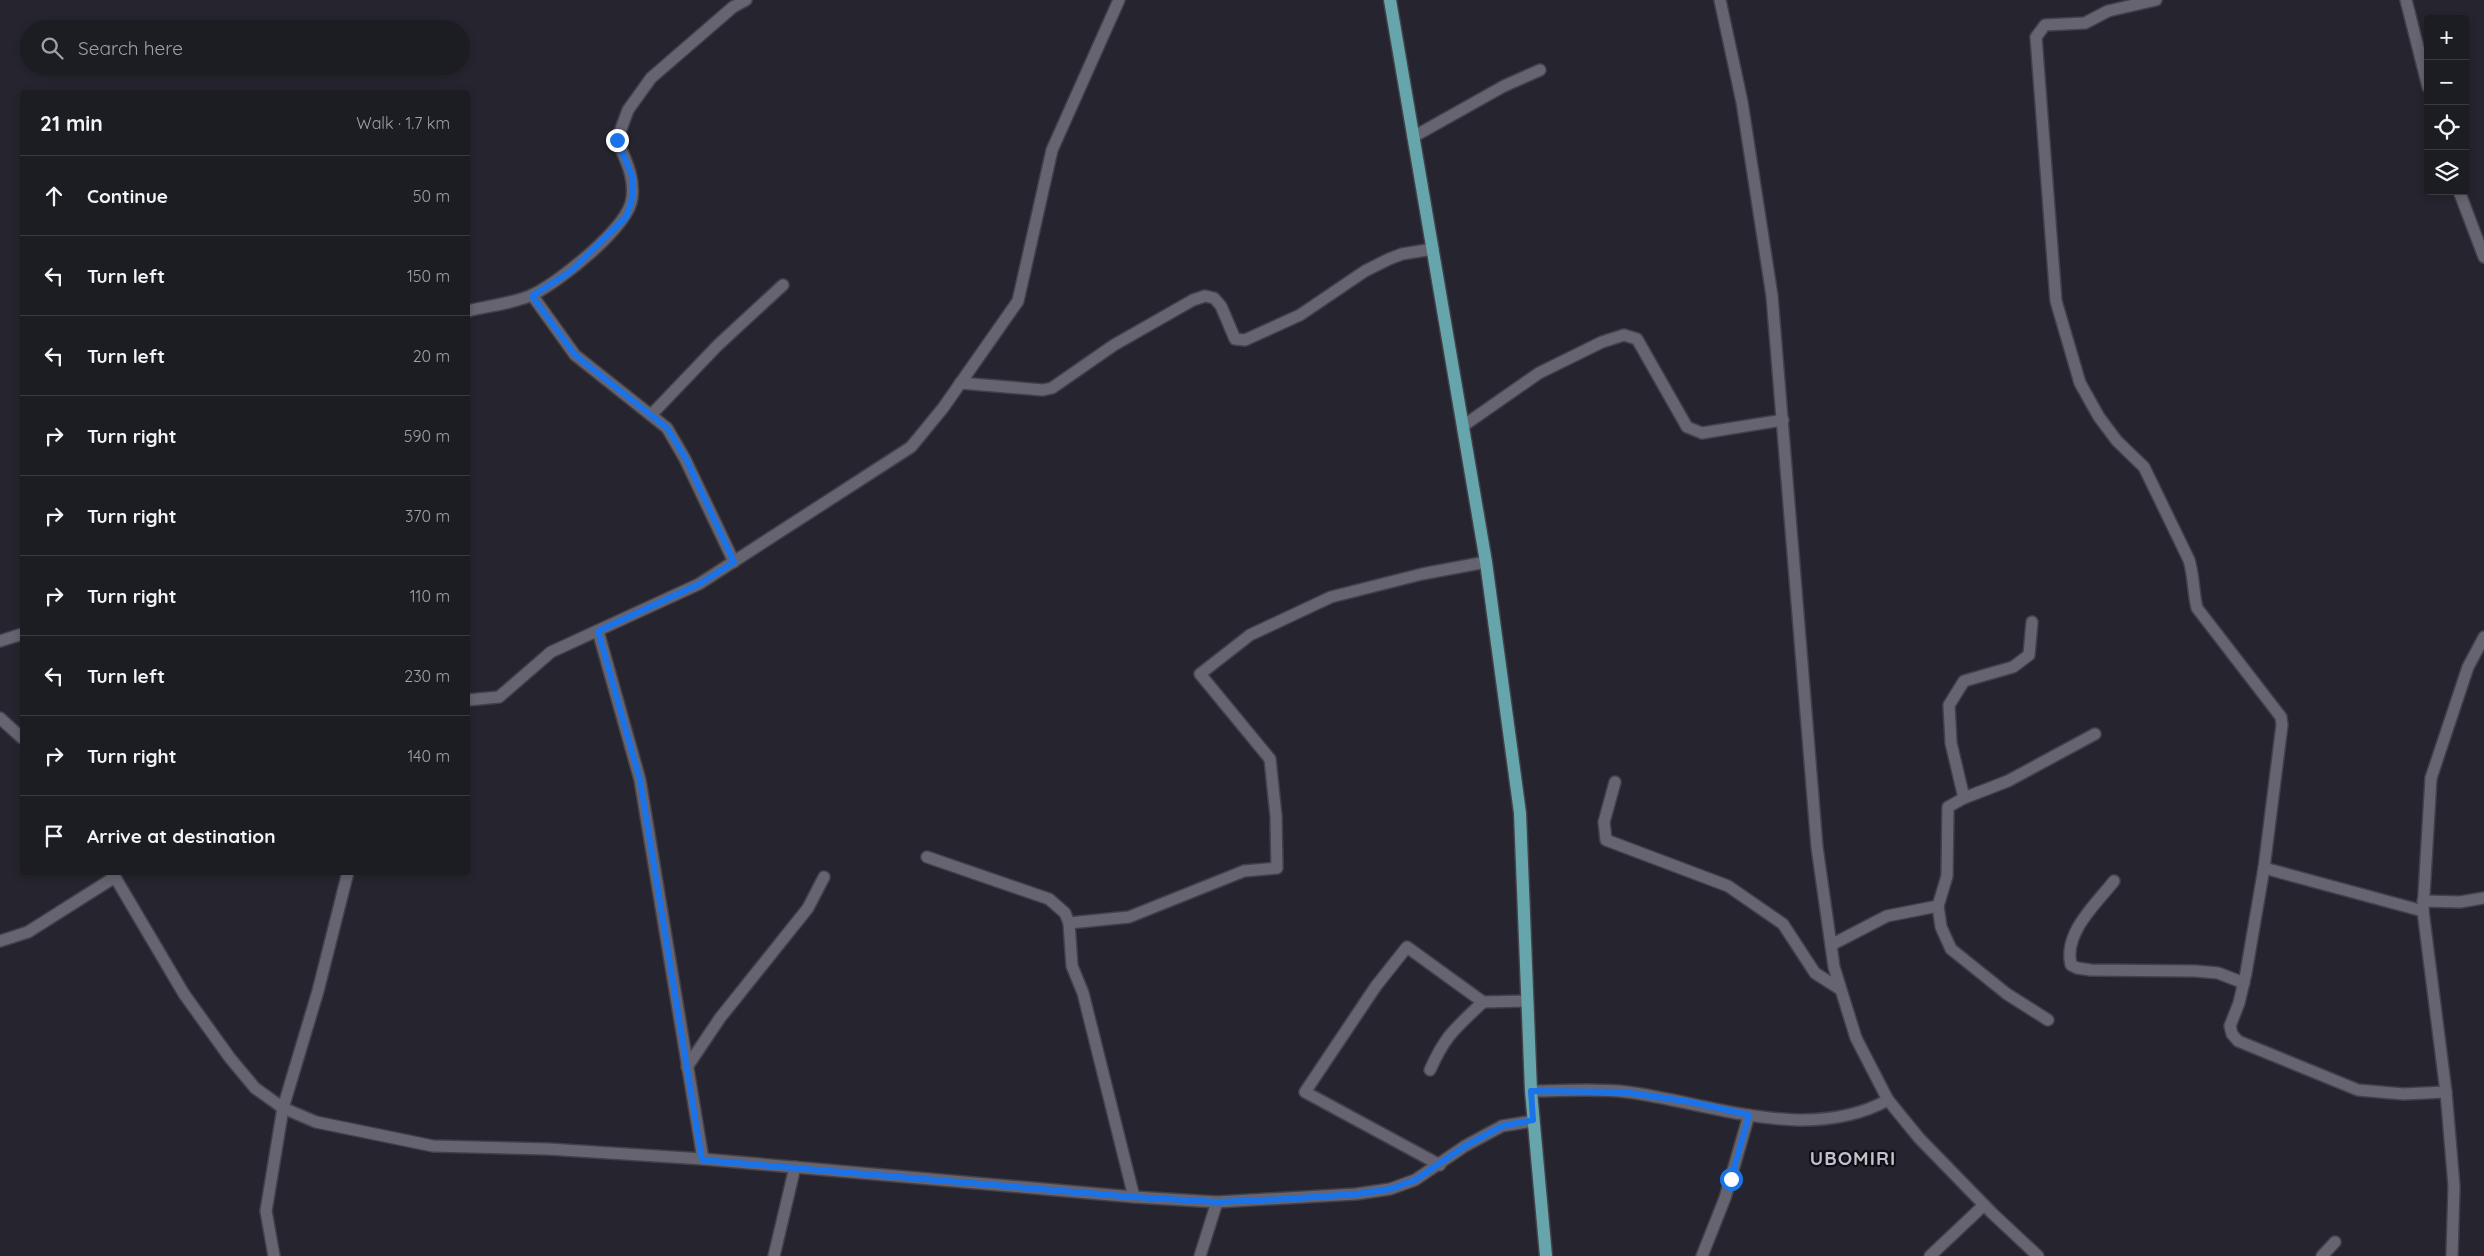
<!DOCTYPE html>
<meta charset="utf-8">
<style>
:root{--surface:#1c1c23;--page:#292930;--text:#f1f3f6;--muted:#a0a1a6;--line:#3a3a41}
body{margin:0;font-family:Quicksand,sans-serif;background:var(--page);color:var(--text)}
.controls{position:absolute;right:15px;top:15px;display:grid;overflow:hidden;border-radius:5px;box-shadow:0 2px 8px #0003}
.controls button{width:45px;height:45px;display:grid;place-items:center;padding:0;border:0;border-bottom:1px solid var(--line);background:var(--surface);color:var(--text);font:25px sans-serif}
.stop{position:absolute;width:15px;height:15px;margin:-11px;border:4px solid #1a73e8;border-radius:50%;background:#fff}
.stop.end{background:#1a73e8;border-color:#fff;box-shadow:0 1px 5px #0008}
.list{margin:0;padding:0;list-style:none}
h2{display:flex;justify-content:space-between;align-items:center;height:65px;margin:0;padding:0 20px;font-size:21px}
h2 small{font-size:16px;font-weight:400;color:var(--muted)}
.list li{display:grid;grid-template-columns:32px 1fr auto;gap:15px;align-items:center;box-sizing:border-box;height:80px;padding:0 20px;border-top:1px solid var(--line)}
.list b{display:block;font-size:19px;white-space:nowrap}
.list em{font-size:16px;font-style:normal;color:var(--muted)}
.icon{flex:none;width:28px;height:28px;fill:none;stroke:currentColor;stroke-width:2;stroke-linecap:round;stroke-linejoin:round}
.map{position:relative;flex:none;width:2484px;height:1256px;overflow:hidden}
.search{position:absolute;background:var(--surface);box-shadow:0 2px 8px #0003;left:20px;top:20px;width:450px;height:55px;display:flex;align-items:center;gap:12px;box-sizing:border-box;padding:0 18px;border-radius:28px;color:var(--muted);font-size:19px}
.panel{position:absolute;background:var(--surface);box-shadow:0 2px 8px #0003;left:20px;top:90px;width:450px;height:785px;border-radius:5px}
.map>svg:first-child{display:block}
</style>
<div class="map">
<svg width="2484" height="1256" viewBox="0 0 2484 1256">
<rect width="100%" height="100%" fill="#26252f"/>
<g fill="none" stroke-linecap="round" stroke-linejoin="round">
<defs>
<g id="minor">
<polyline points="1720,0 1742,102 1772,296 1817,847 1834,967 1856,1038 1888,1100 1919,1138 1992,1213 2038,1256"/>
<path d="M2156,0L2108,11L2085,23L2045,25L2036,37L2056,301L2080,383L2099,417L2117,441L2144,467L2189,560C2194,576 2193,592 2197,608L2281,717L2282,725L2264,868L2246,973L2239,1003L2230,1026L2232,1034L2238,1041L2358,1090L2403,1094L2446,1092"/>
<polyline points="2406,0 2428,87"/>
<polyline points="1413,137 1504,86 1540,70"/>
<polyline points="2459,191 2484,257"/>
<polyline points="532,295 575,355 667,428 685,459 734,562"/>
<path d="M468,311C487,306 517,303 534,294C560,281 629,227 632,198C635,176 625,159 617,140L628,110L651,78L733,7L746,0"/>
<polyline points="960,383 1043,390 1052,388 1114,345 1193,300 1205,296 1214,298 1221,306 1235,339 1245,340 1300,315 1365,271 1389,259 1402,254 1433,249"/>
<polyline points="651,415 718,345 783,285"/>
<polyline points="1463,426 1539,373 1602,342 1624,335 1637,339 1687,427 1702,433 1783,420"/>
<polyline points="598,631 640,780 703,1159"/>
<polyline points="0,641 22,634"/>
<polyline points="468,700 499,697 551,652 699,584 911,447 943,408 1018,301 1052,150 1119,0"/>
<polyline points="0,718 22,738"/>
<polyline points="1615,782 1604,822 1606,840 1728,886 1783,924 1815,973 1840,989"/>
<polyline points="1964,798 2008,781 2095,734"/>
<polyline points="927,857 1049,899 1065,913 1069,923"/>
<polyline points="2264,868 2423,911"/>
<polyline points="112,872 184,994 230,1058 255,1088 283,1108 316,1122 433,1146 548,1149 703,1159 1134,1197 1217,1202 1356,1194 1390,1189 1415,1180 1465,1146 1502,1126 1533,1121"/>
<path d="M2114,881C2096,904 2063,933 2071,965L2077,968L2091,970L2195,971L2218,973L2244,983"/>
<polyline points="2423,901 2460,902 2484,898"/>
<polyline points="1938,906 1941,927 1951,949 2007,994 2048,1020"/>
<polyline points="0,941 28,932 115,877"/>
<polyline points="1831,945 1887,916 1938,906 1947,876 1948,807 1964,798 1951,743 1949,705 1964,681 2013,667 2029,655 2032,622"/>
<polyline points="687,1067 720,1018 808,908 824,877"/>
<path d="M1430,1070C1446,1034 1456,1028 1483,1002"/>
<path d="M1531,1091C1562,1091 1596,1088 1627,1092C1712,1103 1807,1144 1888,1100"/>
<polyline points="1440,1165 1305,1092 1376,986 1407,947 1483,1002 1527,1001"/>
<polyline points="1134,1197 1083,993 1072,966 1069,923 1129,917 1244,871 1277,868 1276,816 1270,759 1200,674 1250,635 1331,597 1422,574 1486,562"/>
<polyline points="274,1256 266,1211 283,1108 318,991 348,872"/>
<polyline points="774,1256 795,1167"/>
<polyline points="1200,1256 1217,1202"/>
<polyline points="1702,1256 1725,1198 1749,1115"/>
<polyline points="1930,1256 1984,1205"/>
<polyline points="2322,1256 2335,1242"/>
<polyline points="2452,1256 2454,1186 2446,1092 2423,911 2431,778 2468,667 2484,637"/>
</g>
<polyline id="major" points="1390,0 1486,562 1520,813 1531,1091 1546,1256"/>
</defs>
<use href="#minor" stroke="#424149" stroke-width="14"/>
<use href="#major" stroke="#424149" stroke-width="15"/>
<use href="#minor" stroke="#656470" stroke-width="11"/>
<use href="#major" stroke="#67a5ac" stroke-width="12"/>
</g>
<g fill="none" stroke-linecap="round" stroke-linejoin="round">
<polyline stroke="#1a73e8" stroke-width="6" points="617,140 632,176 632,199 626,217 571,271 532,296 575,355 667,428 686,459 734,562 699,584 598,631 640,780 702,1160 1134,1197 1217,1202 1285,1199 1356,1194 1390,1189 1415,1180 1465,1146 1502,1126 1533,1120 1531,1091 1624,1092 1691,1102 1749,1115 1731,1179"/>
</g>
<g text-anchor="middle" stroke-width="4.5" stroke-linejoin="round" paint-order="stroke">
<g font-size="19" font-weight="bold" letter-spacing="1" fill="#c1c0ce" stroke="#0f0f13">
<text x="1853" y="1165">UBOMIRI</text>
</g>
</g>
</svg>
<div class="controls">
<button>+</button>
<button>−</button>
<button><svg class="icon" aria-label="locate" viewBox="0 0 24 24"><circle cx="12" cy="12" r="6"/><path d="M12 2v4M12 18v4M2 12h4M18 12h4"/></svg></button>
<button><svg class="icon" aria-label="layers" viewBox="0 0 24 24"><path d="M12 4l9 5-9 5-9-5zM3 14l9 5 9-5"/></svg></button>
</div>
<div class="stop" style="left:1731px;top:1179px"></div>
<div class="stop end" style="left:617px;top:140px"></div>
<div class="search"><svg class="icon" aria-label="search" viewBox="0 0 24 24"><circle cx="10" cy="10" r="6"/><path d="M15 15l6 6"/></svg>Search here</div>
<section class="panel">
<h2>21 min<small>Walk · 1.7 km</small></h2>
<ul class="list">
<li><svg class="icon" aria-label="ahead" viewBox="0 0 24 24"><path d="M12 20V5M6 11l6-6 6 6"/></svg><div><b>Continue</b></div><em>50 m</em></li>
<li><svg class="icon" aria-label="left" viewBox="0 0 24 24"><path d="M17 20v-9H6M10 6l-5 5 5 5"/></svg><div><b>Turn left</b></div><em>150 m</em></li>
<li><svg class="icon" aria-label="left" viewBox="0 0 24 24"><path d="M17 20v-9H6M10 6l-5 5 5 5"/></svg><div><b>Turn left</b></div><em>20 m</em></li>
<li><svg class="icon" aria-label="right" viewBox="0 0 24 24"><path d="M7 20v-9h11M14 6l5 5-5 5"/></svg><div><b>Turn right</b></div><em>590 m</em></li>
<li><svg class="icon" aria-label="right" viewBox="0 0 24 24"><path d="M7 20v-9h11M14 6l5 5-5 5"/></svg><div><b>Turn right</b></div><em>370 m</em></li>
<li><svg class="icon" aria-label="right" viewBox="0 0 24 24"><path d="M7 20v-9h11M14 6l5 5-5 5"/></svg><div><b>Turn right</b></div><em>110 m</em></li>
<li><svg class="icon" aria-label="left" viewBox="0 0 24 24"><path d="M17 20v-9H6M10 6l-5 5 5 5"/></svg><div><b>Turn left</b></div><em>230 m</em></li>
<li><svg class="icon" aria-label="right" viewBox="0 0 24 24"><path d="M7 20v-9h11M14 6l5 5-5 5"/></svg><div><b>Turn right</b></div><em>140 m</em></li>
<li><svg class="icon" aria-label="arrive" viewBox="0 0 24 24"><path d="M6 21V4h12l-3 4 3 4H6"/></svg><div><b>Arrive at destination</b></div></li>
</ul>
</section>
</div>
